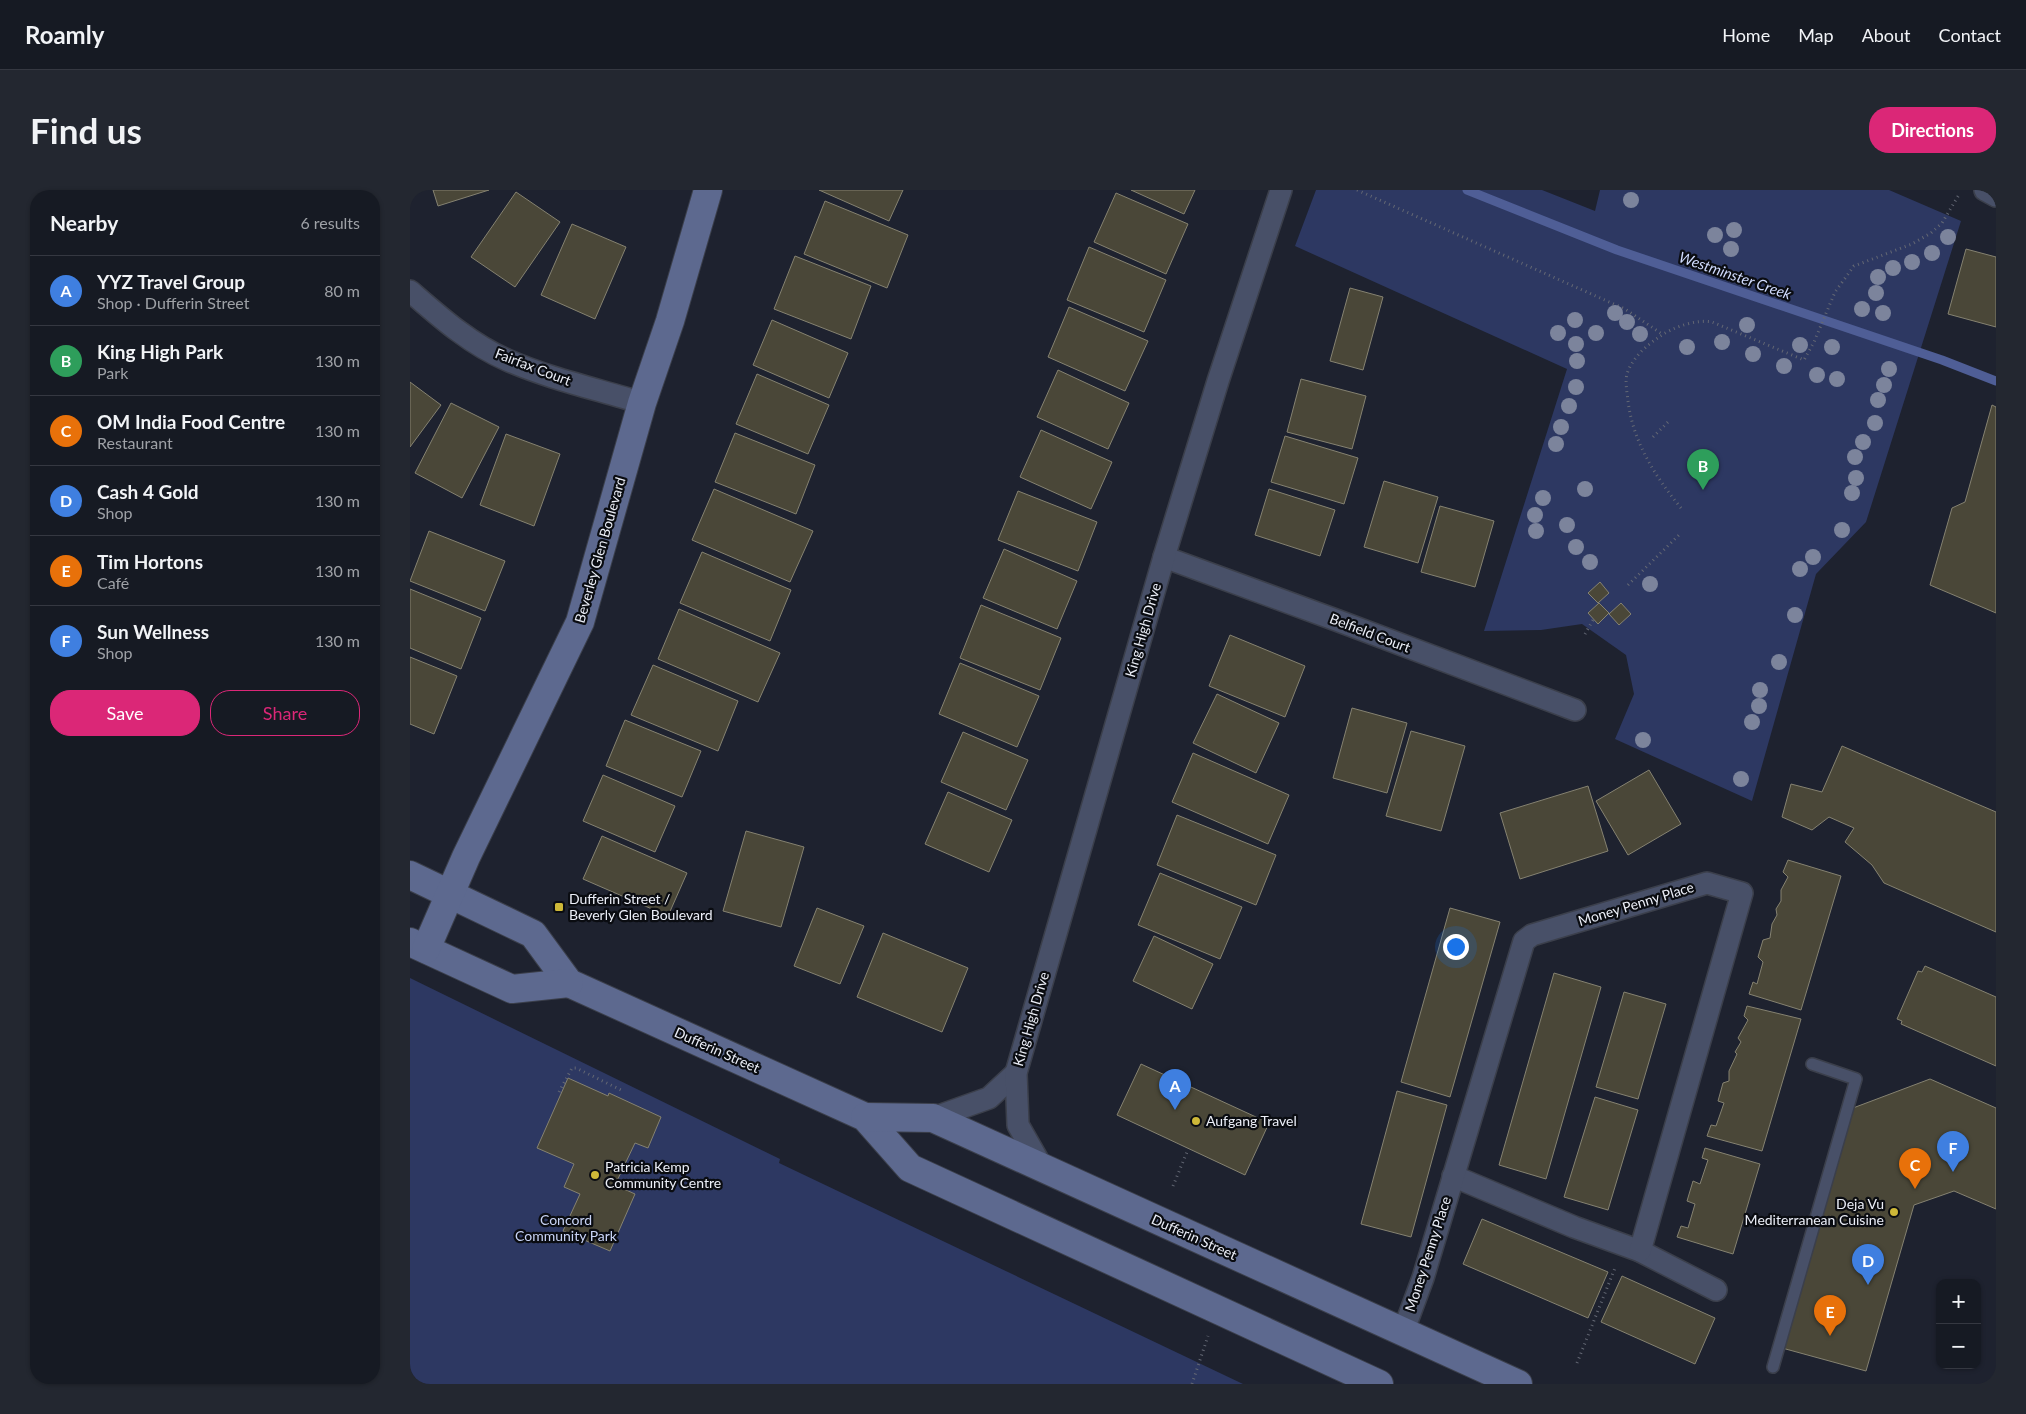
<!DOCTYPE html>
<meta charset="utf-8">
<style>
:root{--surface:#161a23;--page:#232730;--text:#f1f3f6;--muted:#9ea1a6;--line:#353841;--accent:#db2777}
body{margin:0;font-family:Lato,sans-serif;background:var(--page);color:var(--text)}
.controls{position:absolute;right:15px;bottom:15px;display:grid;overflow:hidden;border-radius:10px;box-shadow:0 1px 4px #0004}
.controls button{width:45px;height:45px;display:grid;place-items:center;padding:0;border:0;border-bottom:1px solid var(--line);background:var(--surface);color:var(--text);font:25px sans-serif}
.you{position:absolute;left:1045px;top:756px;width:18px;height:18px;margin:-12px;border:4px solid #fff;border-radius:50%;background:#1a73e8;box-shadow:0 0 0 8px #1a73e833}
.badge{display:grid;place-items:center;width:32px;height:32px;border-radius:50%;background:var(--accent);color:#fff;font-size:16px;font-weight:700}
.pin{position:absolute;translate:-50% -41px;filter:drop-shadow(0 1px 2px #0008)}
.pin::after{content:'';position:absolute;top:26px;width:18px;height:15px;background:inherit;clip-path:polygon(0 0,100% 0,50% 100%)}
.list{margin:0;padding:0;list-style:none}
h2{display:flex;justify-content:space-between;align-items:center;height:65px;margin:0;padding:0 20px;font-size:21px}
h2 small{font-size:16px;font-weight:400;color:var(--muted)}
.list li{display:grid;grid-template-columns:32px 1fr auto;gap:15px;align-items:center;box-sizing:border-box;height:70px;padding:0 20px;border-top:1px solid var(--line)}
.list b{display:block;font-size:19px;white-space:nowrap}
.list p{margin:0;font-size:16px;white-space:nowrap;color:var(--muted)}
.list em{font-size:16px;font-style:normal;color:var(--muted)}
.actions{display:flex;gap:10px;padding:15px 20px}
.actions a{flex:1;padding:11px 0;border:1px solid var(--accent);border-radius:20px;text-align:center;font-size:18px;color:var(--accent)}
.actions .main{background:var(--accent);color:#fff}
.map{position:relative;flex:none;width:1586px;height:1194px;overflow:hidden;border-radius:20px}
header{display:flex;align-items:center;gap:30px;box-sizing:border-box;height:70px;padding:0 25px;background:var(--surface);border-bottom:1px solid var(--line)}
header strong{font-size:24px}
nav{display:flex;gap:28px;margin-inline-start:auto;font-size:18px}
.intro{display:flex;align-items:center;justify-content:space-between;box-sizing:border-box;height:120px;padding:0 30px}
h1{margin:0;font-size:35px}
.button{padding:12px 22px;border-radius:20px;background:var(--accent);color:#fff;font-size:18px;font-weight:700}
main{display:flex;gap:30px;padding:0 30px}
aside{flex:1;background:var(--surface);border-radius:20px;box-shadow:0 1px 4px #0004}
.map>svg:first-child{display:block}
</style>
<header>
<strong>Roamly</strong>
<nav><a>Home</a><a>Map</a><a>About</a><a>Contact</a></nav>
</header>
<div class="intro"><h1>Find us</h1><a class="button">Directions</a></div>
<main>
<aside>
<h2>Nearby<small>6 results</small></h2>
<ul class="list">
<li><span class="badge" style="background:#3f7fe0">A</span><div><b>YYZ Travel Group</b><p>Shop · Dufferin Street</p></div><em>80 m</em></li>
<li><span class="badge" style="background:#2e9e5b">B</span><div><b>King High Park</b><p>Park</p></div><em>130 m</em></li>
<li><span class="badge" style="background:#e8710a">C</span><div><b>OM India Food Centre</b><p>Restaurant</p></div><em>130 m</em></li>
<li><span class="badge" style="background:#3f7fe0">D</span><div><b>Cash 4 Gold</b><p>Shop</p></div><em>130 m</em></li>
<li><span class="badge" style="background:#e8710a">E</span><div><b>Tim Hortons</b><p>Café</p></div><em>130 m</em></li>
<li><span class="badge" style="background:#3f7fe0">F</span><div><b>Sun Wellness</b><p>Shop</p></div><em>130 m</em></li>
</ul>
<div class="actions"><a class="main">Save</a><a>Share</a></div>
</aside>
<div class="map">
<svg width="1586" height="1194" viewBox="0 0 1586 1194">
<rect width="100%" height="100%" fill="#1e222f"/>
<g fill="#2d3862">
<polygon points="906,0 1132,0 1185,21 1190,0 1479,0 1551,31 1456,332 1406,384 1342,611 1205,549 1224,504 1216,465 1172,434 1131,440 1074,441 1157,179 885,56"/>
<polygon points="0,788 370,969 369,973 833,1194 0,1194"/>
</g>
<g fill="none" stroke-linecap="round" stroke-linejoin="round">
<polyline stroke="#4f5e96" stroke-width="9" points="1057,0 1207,60 1532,170 1586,191"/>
</g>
<g fill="#4a4738" stroke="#858271">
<polygon points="23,0 79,0 28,16"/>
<polygon points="409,0 493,0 479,31"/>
<polygon points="721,0 785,0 774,24"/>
<polygon points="106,2 150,32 105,97 61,67"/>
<polygon points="706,3 778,34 756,84 684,52"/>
<polygon points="415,11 498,45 477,98 394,64"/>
<polygon points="162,34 216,57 185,129 131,105"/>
<polygon points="679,57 756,90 734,142 657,110"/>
<polygon points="1556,59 1586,67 1586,137 1538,124"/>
<polygon points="385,66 461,96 441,149 364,119"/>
<polygon points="940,98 973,107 953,180 920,171"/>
<polygon points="659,117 738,151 715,201 638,167"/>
<polygon points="362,130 438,163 419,208 343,175"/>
<polygon points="648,180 719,213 698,259 627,227"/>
<polygon points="347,184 419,215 398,264 326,234"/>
<polygon points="891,189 956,206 942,259 877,242"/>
<polygon points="0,192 31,215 0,257"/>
<polygon points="41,213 89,237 52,308 5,283"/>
<polygon points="1582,215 1586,217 1586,423 1520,395 1542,318 1555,312"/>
<polygon points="631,240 702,272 681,319 610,287"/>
<polygon points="325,243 405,275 386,324 305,292"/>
<polygon points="96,244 150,264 124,336 70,315"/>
<polygon points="875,246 948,268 934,314 861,292"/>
<polygon points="974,291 1028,307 1008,373 954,357"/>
<polygon points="304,299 403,341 380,392 282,350"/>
<polygon points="859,299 925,320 910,366 845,345"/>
<polygon points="608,301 687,332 668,381 588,350"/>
<polygon points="1030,316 1084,331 1065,397 1011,382"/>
<polygon points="19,341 95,371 75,421 0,391"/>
<polygon points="594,359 667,391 647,439 573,408"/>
<polygon points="292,362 381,400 360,451 270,413"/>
<polygon points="1190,392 1199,403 1188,413 1178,403"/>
<polygon points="0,399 71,428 51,479 0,458"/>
<polygon points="1189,413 1199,423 1188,434 1178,423"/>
<polygon points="1211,413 1221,424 1209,435 1199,424"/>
<polygon points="571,415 651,448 630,500 550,468"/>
<polygon points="269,419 370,463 348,512 248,469"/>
<polygon points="820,445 895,476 875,527 799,496"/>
<polygon points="0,467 47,486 24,544 0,534"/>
<polygon points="550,473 629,506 607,557 529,524"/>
<polygon points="243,475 328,511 308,561 221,525"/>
<polygon points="807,504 869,533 846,583 783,553"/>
<polygon points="942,518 997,533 977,603 923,588"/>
<polygon points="215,530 291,561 272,607 196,576"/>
<polygon points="1001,541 1055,556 1031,641 976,626"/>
<polygon points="553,542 618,570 596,620 531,592"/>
<polygon points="1432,556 1586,622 1586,742 1474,693 1462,675 1435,652 1444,638 1419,627 1402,640 1372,627 1381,594 1412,602"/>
<polygon points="783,563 879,605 858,654 762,612"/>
<polygon points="1239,580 1271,634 1218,665 1186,611"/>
<polygon points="193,585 265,616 245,662 173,631"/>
<polygon points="1178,596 1198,661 1110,689 1090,623"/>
<polygon points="538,602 602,630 579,682 515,654"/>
<polygon points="767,625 866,665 846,715 747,675"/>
<polygon points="336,641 394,657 371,737 313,721"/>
<polygon points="192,646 277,683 258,726 173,689"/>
<polygon points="1378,670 1431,686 1391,820 1339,804 1343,792 1347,794 1353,772 1348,767 1353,750 1360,748 1362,734 1367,725 1366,719 1371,711 1371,700 1378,687 1373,682"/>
<polygon points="750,683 832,717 810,769 728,735"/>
<polygon points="407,718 454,736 430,794 384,776"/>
<polygon points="1040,718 1090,732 1040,907 991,892"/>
<polygon points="473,743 558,778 532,842 447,807"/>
<polygon points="744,746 803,774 782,819 723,791"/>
<polygon points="1515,776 1586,807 1586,876 1491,834 1492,831 1487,829 1508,781 1512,782"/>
<polygon points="1144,783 1191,797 1136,989 1089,975"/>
<polygon points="1214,802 1256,814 1228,909 1186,897"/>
<polygon points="1337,816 1391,829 1352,961 1297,946 1301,935 1306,936 1314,913 1308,911 1313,893 1319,891 1319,881 1327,864 1325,862 1331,852 1328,848 1338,830 1334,826"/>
<polygon points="731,874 859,933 835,985 707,925"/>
<polygon points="158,888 198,906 199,903 251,927 238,958 225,953 205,995 225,1004 200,1061 153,1041 170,1004 154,997 164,974 127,958"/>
<polygon points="1520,889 1586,918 1586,1019 1544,1001 1504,1015 1456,1181 1372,1158 1443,918"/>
<polygon points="987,901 1037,915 1001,1047 951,1034"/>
<polygon points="1185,907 1228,920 1198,1020 1154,1007"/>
<polygon points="1295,958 1350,974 1323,1064 1267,1047 1271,1036 1278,1038 1285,1014 1277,1011 1283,991 1290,994 1298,970 1292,968"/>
<polygon points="1072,1029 1198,1082 1178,1128 1053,1074"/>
<polygon points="1212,1086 1305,1128 1285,1174 1191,1132"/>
</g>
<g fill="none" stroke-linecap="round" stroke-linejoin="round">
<defs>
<polyline id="lane" points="1363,1177 1446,889 1402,874"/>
<g id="street">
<polyline points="1575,0 1586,6"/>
<path d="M0,101C30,127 60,154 97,170C140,189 187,199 232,213"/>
<polyline points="754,367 926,430 1165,520"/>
<polyline points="523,928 579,908 606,883"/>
<polyline points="633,979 608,935 606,883 754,367 808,191 871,0"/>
<polyline points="1043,986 1164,1037 1230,1061 1306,1100"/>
<polyline points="993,1142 1013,1088 1114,751 1122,745 1297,693 1332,703 1230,1061"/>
</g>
<g id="secondary">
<polyline points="0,685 123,744 159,793 455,927 500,978 969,1194"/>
<polyline points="0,752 102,799 159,793"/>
<polyline points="16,759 56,667 170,432 232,213 260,131 298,0"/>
<polyline points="455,927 523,928 1108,1194"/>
</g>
</defs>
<use href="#lane" stroke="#3b3f4b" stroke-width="14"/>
<use href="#street" stroke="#3b3f4b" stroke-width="24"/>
<use href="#secondary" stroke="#3b3f4b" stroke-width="30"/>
<g stroke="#646874" stroke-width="3" stroke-dasharray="1 4" stroke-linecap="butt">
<polyline points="947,0 1215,119 1252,144"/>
<polyline points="1243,247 1258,232"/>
<path d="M1271,318C1245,286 1223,252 1218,211C1217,202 1215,192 1217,184C1222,168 1236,156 1249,147C1263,137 1286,129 1302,132L1394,170L1404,152L1425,102L1444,76L1502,54L1521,43L1532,33L1550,3"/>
<polyline points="1218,395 1269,345"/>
<polyline points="1175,444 1183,430"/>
<polyline points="149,902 162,878 166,878 211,900"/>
<polyline points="763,996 777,962"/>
<polyline points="1167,1173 1205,1078"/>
<polyline points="782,1194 798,1146"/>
</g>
<use href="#lane" stroke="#485068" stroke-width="11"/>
<use href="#street" stroke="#485068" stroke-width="21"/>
<use href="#secondary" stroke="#5d698f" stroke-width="28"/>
</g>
<g fill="#7c849c">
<circle cx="1221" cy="10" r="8"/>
<circle cx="1324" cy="40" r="8"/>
<circle cx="1305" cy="45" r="8"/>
<circle cx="1538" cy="47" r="8"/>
<circle cx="1321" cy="59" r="8"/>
<circle cx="1522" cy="63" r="8"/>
<circle cx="1502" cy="72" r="8"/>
<circle cx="1483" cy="78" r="8"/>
<circle cx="1468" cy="87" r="8"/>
<circle cx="1466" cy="103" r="8"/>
<circle cx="1452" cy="119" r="8"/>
<circle cx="1205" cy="123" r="8"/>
<circle cx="1473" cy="123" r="8"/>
<circle cx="1165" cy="130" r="8"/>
<circle cx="1217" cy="132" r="8"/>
<circle cx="1337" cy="135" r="8"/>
<circle cx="1148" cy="143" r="8"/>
<circle cx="1186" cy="143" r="8"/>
<circle cx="1230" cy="144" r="8"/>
<circle cx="1312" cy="152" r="8"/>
<circle cx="1166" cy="154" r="8"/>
<circle cx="1390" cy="155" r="8"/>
<circle cx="1277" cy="157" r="8"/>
<circle cx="1422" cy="157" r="8"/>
<circle cx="1343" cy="164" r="8"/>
<circle cx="1167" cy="171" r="8"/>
<circle cx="1374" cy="176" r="8"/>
<circle cx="1479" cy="179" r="8"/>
<circle cx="1407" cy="185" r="8"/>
<circle cx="1427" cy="189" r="8"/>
<circle cx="1474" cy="195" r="8"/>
<circle cx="1166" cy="197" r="8"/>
<circle cx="1468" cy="210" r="8"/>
<circle cx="1159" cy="216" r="8"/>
<circle cx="1465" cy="233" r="8"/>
<circle cx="1151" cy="237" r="8"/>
<circle cx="1453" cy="252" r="8"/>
<circle cx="1146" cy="254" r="8"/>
<circle cx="1445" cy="267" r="8"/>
<circle cx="1446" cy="288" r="8"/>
<circle cx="1175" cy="299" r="8"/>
<circle cx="1442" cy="303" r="8"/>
<circle cx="1133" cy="308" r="8"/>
<circle cx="1125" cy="325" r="8"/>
<circle cx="1157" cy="335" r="8"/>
<circle cx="1432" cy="340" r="8"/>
<circle cx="1126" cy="341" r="8"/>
<circle cx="1166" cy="357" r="8"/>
<circle cx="1403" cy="367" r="8"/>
<circle cx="1180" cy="372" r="8"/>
<circle cx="1390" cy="379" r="8"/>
<circle cx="1240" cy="394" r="8"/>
<circle cx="1385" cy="425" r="8"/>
<circle cx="1369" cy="472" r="8"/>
<circle cx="1350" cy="500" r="8"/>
<circle cx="1349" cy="516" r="8"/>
<circle cx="1342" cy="532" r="8"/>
<circle cx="1233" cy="550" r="8"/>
<circle cx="1331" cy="589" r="8"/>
</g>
<g fill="#ceb838" stroke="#0a0c11" stroke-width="2">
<rect x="144" y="712" width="10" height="10" rx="2.5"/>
<circle cx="786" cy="931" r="5"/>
<circle cx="185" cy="985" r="5"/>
<circle cx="1484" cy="1022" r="5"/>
</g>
<g text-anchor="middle" stroke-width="4.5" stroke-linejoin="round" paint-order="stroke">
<g font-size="14" fill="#eceff8" stroke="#0a0c11">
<text transform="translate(123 177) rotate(21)" y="5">Fairfax Court</text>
<text transform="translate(190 360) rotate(-74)" y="5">Beverley Glen Boulevard</text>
<text transform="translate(733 440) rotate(-74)" y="5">King High Drive</text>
<text transform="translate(960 443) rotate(21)" y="5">Belfield Court</text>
<text transform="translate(1226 714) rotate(-17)" y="5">Money Penny Place</text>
<text transform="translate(621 829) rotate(-74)" y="5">King High Drive</text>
<text transform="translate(307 860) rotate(24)" y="5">Dufferin Street</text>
<text transform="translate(784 1047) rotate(24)" y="5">Dufferin Street</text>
<text transform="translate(1018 1064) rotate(-72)" y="5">Money Penny Place</text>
</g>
<g font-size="14" fill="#eceff8" stroke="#0a0c11" text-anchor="start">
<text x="159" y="714">Dufferin Street /<tspan x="159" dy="16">Beverly Glen Boulevard</tspan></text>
<text x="796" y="936">Aufgang Travel</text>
<text x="195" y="982">Patricia Kemp<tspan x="195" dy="16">Community Centre</tspan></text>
<text x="1474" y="1019" text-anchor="end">Deja Vu<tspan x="1474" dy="16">Mediterranean Cuisine</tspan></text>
</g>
<g font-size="14" fill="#c9d4f6" stroke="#0a0c11">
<text x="156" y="1035">Concord<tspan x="156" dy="16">Community Park</tspan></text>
</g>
<g font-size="15" font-style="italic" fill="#d0dbfd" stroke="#0a0c11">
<text transform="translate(1325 86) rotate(19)" y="5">Westminster Creek</text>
</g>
</g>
</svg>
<div class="controls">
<button>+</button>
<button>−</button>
</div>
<div class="you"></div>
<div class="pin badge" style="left:765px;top:920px;background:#3f7fe0">A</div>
<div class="pin badge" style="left:1293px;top:300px;background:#2e9e5b">B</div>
<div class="pin badge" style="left:1505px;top:999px;background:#e8710a">C</div>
<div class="pin badge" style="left:1458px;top:1095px;background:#3f7fe0">D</div>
<div class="pin badge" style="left:1420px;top:1146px;background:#e8710a">E</div>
<div class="pin badge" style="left:1543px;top:982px;background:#3f7fe0">F</div>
</div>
</main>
